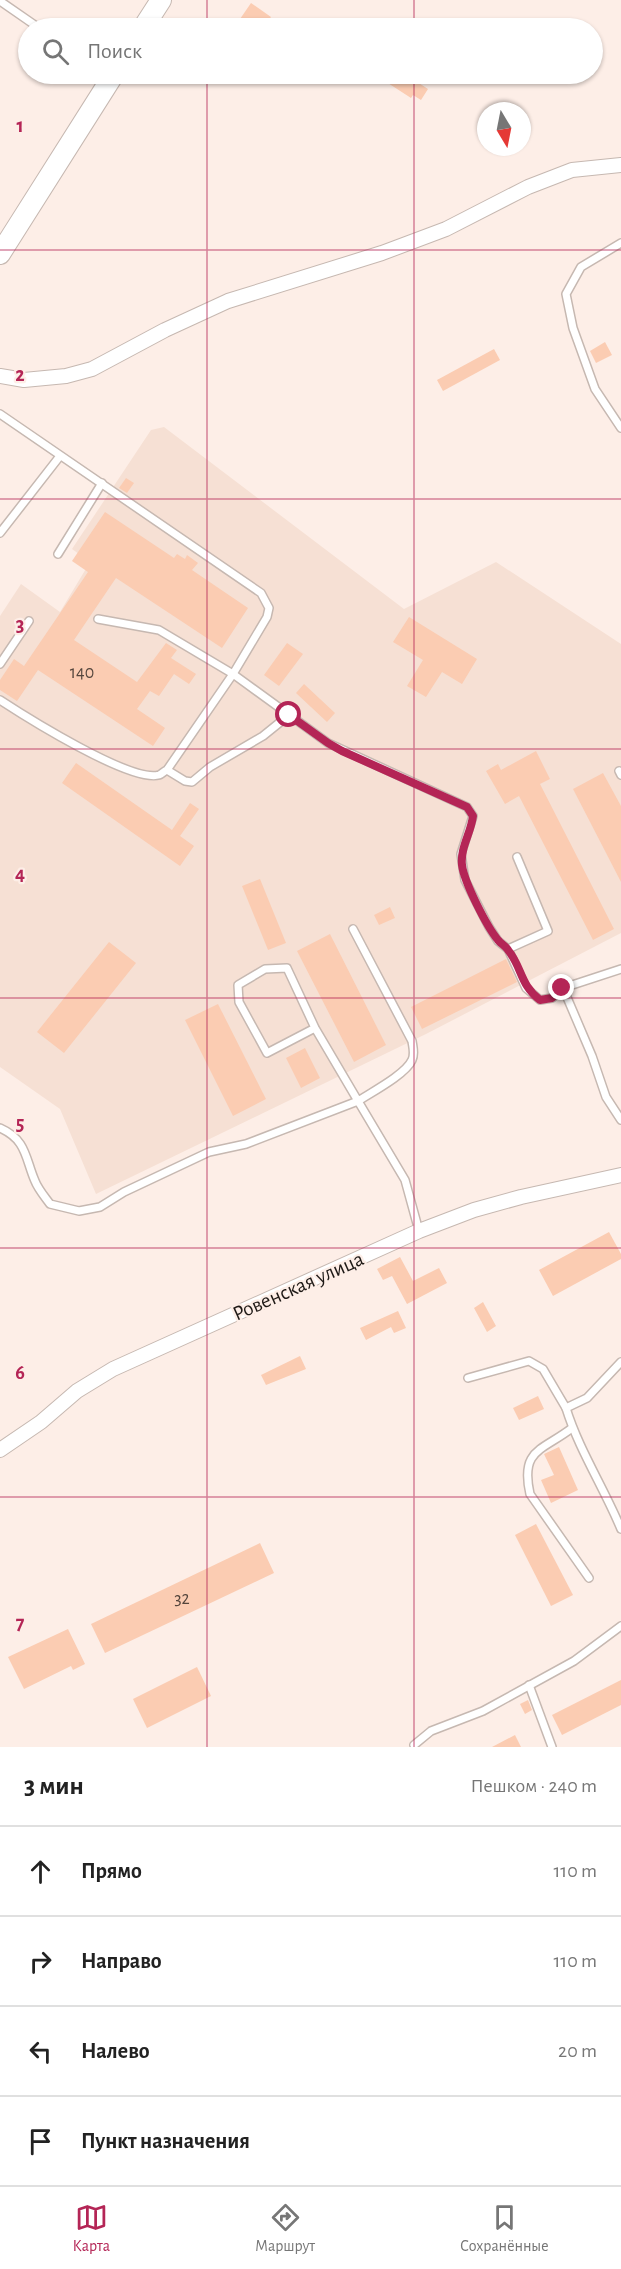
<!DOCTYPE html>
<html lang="ru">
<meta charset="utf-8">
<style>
:root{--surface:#fff;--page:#f6f6f6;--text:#222;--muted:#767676;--line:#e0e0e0;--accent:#b42556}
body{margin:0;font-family:"Alegreya Sans",sans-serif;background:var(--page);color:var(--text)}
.compass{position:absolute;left:477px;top:102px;width:54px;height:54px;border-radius:50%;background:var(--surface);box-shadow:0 2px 4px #0004;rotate:170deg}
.stop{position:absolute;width:18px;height:18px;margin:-14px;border:4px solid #b42556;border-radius:50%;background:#fff}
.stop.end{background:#b42556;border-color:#fff;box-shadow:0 2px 6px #0008}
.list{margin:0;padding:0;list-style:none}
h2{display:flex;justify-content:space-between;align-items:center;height:78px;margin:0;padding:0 24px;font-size:26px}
h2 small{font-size:20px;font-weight:400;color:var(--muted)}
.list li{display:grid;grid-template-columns:39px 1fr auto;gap:18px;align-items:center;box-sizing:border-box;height:90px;padding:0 24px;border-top:2px solid var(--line)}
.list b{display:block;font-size:22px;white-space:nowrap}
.list em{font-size:20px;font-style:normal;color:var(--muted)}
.icon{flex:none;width:33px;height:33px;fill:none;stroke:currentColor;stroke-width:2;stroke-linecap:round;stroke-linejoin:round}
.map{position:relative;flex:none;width:621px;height:1747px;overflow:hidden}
.search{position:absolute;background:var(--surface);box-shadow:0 2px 4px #0004;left:18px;right:18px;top:18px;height:66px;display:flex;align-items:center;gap:15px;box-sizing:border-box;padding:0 21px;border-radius:33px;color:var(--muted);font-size:22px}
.sheet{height:438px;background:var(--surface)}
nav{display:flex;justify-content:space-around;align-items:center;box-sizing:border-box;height:84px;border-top:2px solid var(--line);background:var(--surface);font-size:16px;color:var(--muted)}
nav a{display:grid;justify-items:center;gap:3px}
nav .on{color:var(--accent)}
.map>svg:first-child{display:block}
</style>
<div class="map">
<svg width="621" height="1747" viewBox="0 0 621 1747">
<rect width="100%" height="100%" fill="#fdeee7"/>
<polygon fill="#f6e0d4" points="164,427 404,609 496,562 621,644 621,933 426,1034 96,1194 60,1109 0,1067 0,616 21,584 60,612 90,562 72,549 151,430"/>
<g fill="#fbccb2">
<polygon points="251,3 271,17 263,28 254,28 240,19"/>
<polygon points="374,74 405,74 428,89 421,100 413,95 411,98"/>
<polygon points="605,342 612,355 596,363 590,351"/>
<polygon points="494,349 500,360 443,391 437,380"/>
<polygon points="126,478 134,483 127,493 119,488"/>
<polygon points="105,512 174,558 177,554 185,559 187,555 198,563 192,570 248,608 222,648 116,578 74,640 137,682 166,643 177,650 171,658 196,674 189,684 174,674 159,696 150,691 137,709 165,728 153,746 38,670 17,701 0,690 0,680 14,659 24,666 88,572 72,561"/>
<polygon points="409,617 477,659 462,684 442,672 426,697 407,686 423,660 393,642"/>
<polygon points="287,643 303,654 279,686 264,675"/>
<polygon points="304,684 335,713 327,722 296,693"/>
<polygon points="536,751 550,779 540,784 614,929 593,940 519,796 505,804 486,771 498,764 501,770"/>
<polygon points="76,763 172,830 190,803 199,809 180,836 194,846 180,866 62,783"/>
<polygon points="603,773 621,806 621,882 573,789"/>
<polygon points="260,879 286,943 268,950 242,886"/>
<polygon points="390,907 395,918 379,925 374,915"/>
<polygon points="330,934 386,1045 354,1062 297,951"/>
<polygon points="109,942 136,963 64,1053 37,1032"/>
<polygon points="506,959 517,982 422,1029 411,1007"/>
<polygon points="218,1004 266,1099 233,1116 185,1020"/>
<polygon points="305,1048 320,1078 301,1088 286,1058"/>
<polygon points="609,1232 621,1254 621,1259 553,1296 539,1270"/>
<polygon points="400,1257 413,1281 439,1268 447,1283 407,1304 392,1276 383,1280 377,1269"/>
<polygon points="483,1302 496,1326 487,1332 474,1308"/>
<polygon points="398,1311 406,1328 394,1333 391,1327 366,1340 360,1328"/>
<polygon points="300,1356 306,1369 266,1385 261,1375"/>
<polygon points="538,1396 544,1409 519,1420 513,1408"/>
<polygon points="559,1447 578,1490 551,1503 541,1480 554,1475 544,1454"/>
<polygon points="536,1524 573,1595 551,1606 515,1535"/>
<polygon points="260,1543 274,1573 105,1653 91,1624"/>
<polygon points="68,1629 85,1664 73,1670 71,1666 24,1689 8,1657"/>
<polygon points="197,1667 211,1696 147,1728 133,1699"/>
<polygon points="621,1680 621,1705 562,1735 552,1715"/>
<polygon points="528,1700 532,1710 525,1714 520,1704"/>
<polygon points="515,1735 521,1747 492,1747"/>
</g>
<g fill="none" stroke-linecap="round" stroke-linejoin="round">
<defs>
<g id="service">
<polyline points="0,1 39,28"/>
<polyline points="621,243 581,267 566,294 573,328 595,389 621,428"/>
<path d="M0,414L261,593L269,608L267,617L233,674L167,770C164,771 162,774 159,775C131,783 26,717 0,700"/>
<polyline points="0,533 60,456"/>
<polyline points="58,554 102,483"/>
<polyline points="98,619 159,630 233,674 328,743 467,807 473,816 461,854 465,880 489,927 498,941 508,949 526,988 540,1000 552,998 563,988 621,969"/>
<polyline points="0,664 29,621"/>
<polyline points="167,770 185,781 192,782 210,767 263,736 289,715"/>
<polyline points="619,771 621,775"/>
<polyline points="508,949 548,931 517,857"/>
<polyline points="563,988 592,1056 606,1097 621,1120"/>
<path d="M315,1028L267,1053L239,1002L238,985L265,969L287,968L315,1028L358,1101C372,1092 406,1074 412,1060C415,1054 413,1048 412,1041L353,929"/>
<path d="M0,1128C27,1140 25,1158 35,1181C38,1189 45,1197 50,1204L79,1211L100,1207L124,1192L209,1152L246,1144L358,1101L405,1180L419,1231"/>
<path d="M621,1362L587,1398L566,1408C579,1450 604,1488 621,1529"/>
<polyline points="468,1378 529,1361 543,1369 566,1408"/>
<path d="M572,1428C542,1451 520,1449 530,1494L589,1578"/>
<polyline points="529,1685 552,1747"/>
<polyline points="414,1745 431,1731 483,1711 574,1661 621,1626"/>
</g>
<g id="minor">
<polyline points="0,376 24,380 66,376 92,369 165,330 228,301 382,253 446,229 528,187 572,170 621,165"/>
<polyline points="0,1450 41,1422 77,1391 113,1369 419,1231 474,1210 521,1197 621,1175"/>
</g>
<g id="secondary">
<polyline points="143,28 161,0"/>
<polyline points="0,254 114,74"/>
</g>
</defs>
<use href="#service" stroke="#c6b8b1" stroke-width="10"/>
<use href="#minor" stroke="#c6b8b1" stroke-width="16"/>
<use href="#secondary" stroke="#c6b8b1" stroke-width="22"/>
<use href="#service" stroke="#fff" stroke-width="7"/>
<use href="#minor" stroke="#fff" stroke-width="14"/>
<use href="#secondary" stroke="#fff" stroke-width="20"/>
</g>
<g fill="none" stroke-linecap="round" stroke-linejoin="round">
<path stroke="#b42556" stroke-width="8" d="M289,715L328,743L342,751L467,807L473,816C471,833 460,848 462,865C464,882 487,927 498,940C501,944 506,946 508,950C522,967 520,985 540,1000L552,998L562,988"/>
</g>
<path fill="none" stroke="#b42556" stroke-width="1.5" stroke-opacity="0.55" d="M207,0V28M414,0V28M207,74V1747M414,74V1747M0,250H621M0,499H621M0,749H621M0,998H621M0,1248H621M0,1497H621"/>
<g text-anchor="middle" stroke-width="4.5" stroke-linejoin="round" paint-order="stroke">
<g font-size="18" fill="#54453c">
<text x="82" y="678">140</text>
<text x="182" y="1604">32</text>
</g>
<g font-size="21" fill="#1d1815" stroke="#fdeee7">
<text transform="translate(298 1286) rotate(-24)" y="7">Ровенская улица</text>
</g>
</g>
<g font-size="20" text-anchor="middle" font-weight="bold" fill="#b42556" stroke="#fdeee7" stroke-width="4.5" stroke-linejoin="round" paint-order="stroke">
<text x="20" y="132">1</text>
<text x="20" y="381">2</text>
<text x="20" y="631">3</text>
<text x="20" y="880">4</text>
<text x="20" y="1130">5</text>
<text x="20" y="1379">6</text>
<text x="20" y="1629">7</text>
</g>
</svg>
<svg class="compass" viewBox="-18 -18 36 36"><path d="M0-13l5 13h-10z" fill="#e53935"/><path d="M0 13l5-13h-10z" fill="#767676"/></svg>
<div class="stop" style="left:289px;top:715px"></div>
<div class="stop end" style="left:562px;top:988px"></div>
<div class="search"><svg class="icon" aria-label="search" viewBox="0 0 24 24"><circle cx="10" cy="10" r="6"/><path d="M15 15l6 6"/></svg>Поиск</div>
</div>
<section class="sheet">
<h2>3 мин<small>Пешком · 240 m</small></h2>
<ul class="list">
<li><svg class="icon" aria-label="ahead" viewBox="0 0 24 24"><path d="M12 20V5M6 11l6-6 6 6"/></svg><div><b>Прямо</b></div><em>110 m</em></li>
<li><svg class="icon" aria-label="right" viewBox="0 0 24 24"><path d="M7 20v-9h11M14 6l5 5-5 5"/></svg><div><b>Направо</b></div><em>110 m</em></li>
<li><svg class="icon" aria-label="left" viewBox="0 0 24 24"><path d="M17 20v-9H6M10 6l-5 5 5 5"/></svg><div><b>Налево</b></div><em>20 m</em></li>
<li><svg class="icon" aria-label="arrive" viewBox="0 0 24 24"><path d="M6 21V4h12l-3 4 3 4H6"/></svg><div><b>Пункт назначения</b></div></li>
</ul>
</section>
<nav>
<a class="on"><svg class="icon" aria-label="map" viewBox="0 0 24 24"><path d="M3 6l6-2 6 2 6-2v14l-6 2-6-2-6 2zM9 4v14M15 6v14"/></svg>Карта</a>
<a><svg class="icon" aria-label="directions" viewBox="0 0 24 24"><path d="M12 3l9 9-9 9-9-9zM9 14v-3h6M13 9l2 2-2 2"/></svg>Маршрут</a>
<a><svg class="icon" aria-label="saved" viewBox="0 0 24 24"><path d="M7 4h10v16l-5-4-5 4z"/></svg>Сохранённые</a>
</nav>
